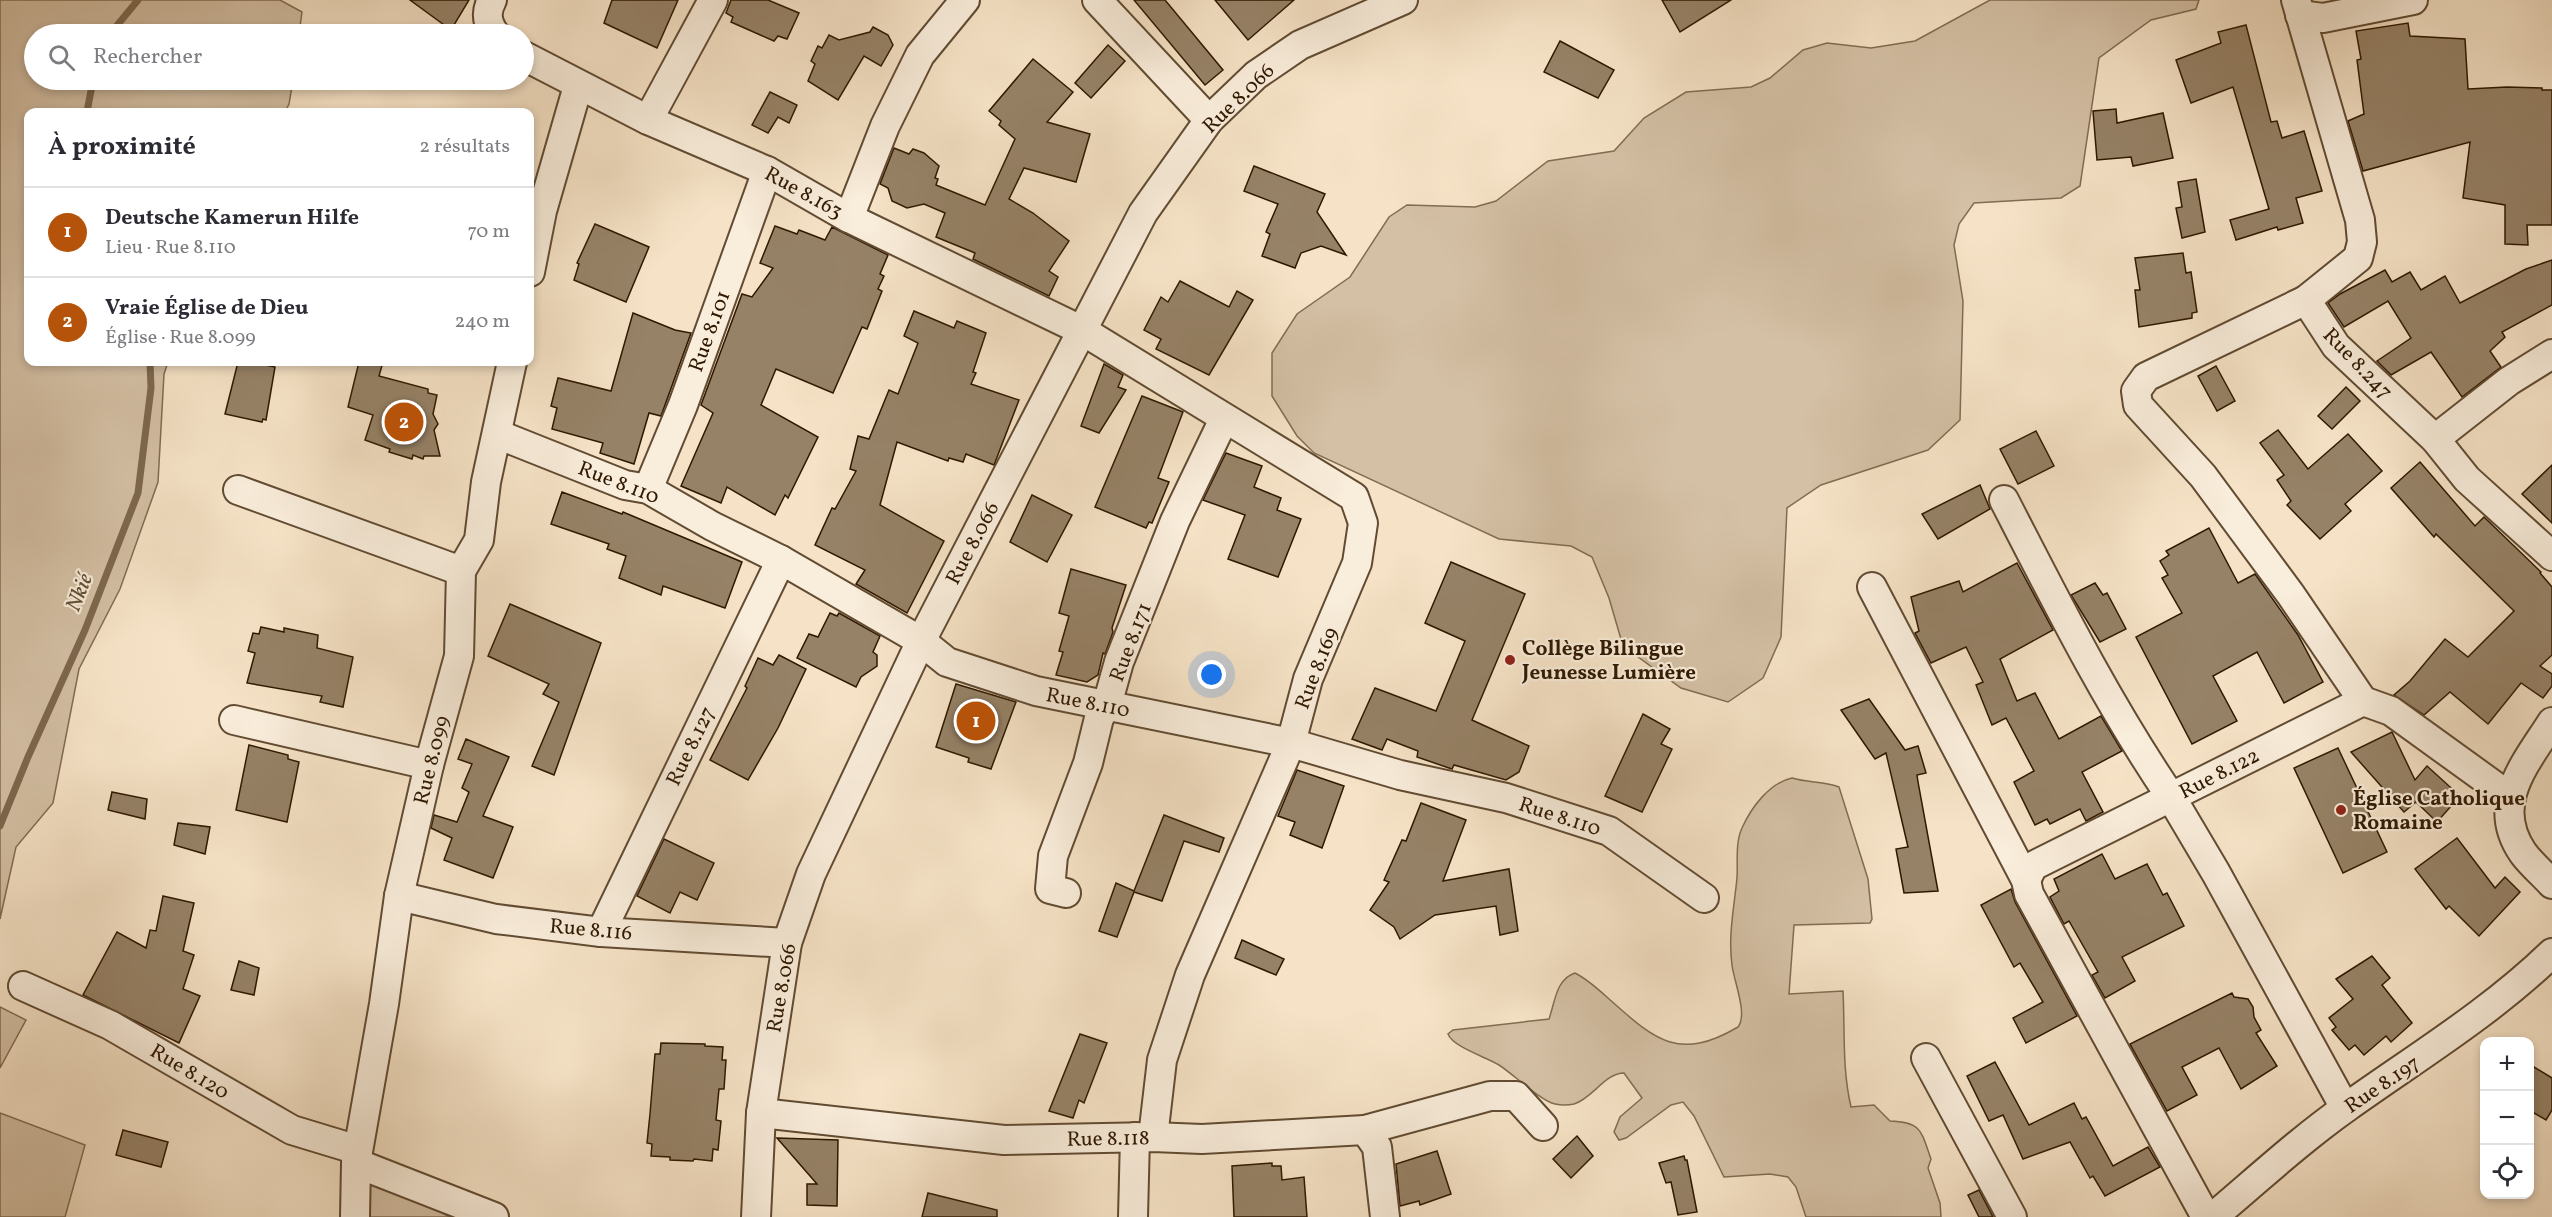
<!DOCTYPE html>
<html lang="fr">
<meta charset="utf-8">
<style>
:root{--surface:#fff;--page:#f2f2f3;--text:#2b2b33;--muted:#7c7c81;--line:#e1e1e2;--accent:#b45309}
body{margin:0;font-family:Vollkorn,serif;background:var(--page);color:var(--text)}
.controls{position:absolute;right:18px;bottom:18px;display:grid;overflow:hidden;border-radius:12px;box-shadow:0 3px 9px #0003}
.controls button{width:54px;height:54px;display:grid;place-items:center;padding:0;border:0;border-bottom:2px solid var(--line);background:var(--surface);color:var(--text);font:30px sans-serif}
.you{position:absolute;left:1212px;top:675px;width:21px;height:21px;margin:-15px;border:4px solid #fff;border-radius:50%;background:#1a73e8;box-shadow:0 0 0 9px #1a73e833}
.badge{display:grid;place-items:center;width:39px;height:39px;border-radius:50%;background:var(--accent);color:#fff;font-size:20px;font-weight:700}
.pin{position:absolute;translate:-50% -50%;border:3px solid #fff;box-shadow:0 2px 6px #0006}
.list{margin:0;padding:0;list-style:none}
h2{display:flex;justify-content:space-between;align-items:center;height:78px;margin:0;padding:0 24px;font-size:26px}
h2 small{font-size:20px;font-weight:400;color:var(--muted)}
.list li{display:grid;grid-template-columns:39px 1fr auto;gap:18px;align-items:center;box-sizing:border-box;height:90px;padding:0 24px;border-top:2px solid var(--line)}
.list b{display:block;font-size:22px;white-space:nowrap}
.list p{margin:0;font-size:20px;white-space:nowrap;color:var(--muted)}
.list em{font-size:20px;font-style:normal;color:var(--muted)}
.icon{flex:none;width:33px;height:33px;fill:none;stroke:currentColor;stroke-width:2;stroke-linecap:round;stroke-linejoin:round}
.map{position:relative;flex:none;width:2552px;height:1217px;overflow:hidden}
.search{position:absolute;background:var(--surface);box-shadow:0 3px 9px #0003;left:24px;top:24px;width:510px;height:66px;display:flex;align-items:center;gap:15px;box-sizing:border-box;padding:0 21px;border-radius:33px;color:var(--muted);font-size:22px}
.panel{position:absolute;background:var(--surface);box-shadow:0 3px 9px #0003;left:24px;top:108px;width:510px;height:258px;border-radius:12px}
.map>svg:first-child{display:block}
</style>
<div class="map">
<svg width="2552" height="1217" viewBox="0 0 2552 1217">
<rect width="100%" height="100%" fill="#f6e3c7"/>
<filter id="stains"><feTurbulence type="fractalNoise" baseFrequency=".00333" numOctaves="4"/><feColorMatrix values="0 0 0 0 .2 0 0 0 0 .09 0 0 0 0 .02 0 0 0 .5 -.17"/></filter>
<radialGradient id="worn" r=".72"><stop offset=".6" stop-color="#630" stop-opacity="0"/><stop offset="1" stop-color="#630" stop-opacity=".3"/></radialGradient>
<g fill="#d4c0a5" stroke="#826c52" stroke-width="1.5">
<polygon points="0,0 280,0 302,12 299,34 34,34 34,80 293,80 289,104 285,112 28,112 28,362 168,362 164,374 158,482 120,589 79,669 53,803 16,847 0,919"/>
<polygon points="1990,0 2199,0 2196,9 2151,20 2099,58 2080,186 2061,198 1974,203 1959,224 1954,245 1963,301 1960,420 1928,450 1821,485 1787,508 1781,637 1763,678 1728,702 1681,688 1623,646 1609,598 1592,557 1571,546 1499,539 1314,453 1297,436 1272,396 1272,353 1297,314 1350,277 1389,217 1407,205 1475,207 1496,201 1548,161 1614,151 1644,118 1686,92 1751,87 1770,78 1803,50 1827,43 1871,48 1915,41"/>
<path d="M1792,778C1808,783 1825,781 1839,787L1868,879L1872,919L1870,923L1794,925L1789,994L1843,991C1845,1030 1842,1069 1851,1107L1874,1105L1890,1121C1922,1122 1921,1131 1931,1159L1928,1168L1940,1203L1941,1217H1806L1796,1187L1788,1177L1770,1174L1724,1177L1694,1116L1683,1102L1671,1105L1626,1138L1619,1140L1614,1132L1620,1117L1642,1098L1624,1073C1605,1073 1592,1099 1574,1104C1569,1105 1560,1105 1555,1104C1541,1101 1513,1074 1499,1065C1486,1057 1453,1047 1448,1034L1453,1030L1549,1019C1555,1002 1556,979 1575,973C1587,979 1598,989 1608,998C1653,1038 1677,1063 1738,1027C1748,1014 1734,982 1732,965C1728,936 1734,908 1737,878C1738,863 1735,843 1742,828C1751,808 1769,783 1792,778Z"/>
<polygon points="0,1007 26,1020 0,1068"/>
<polygon points="0,1113 85,1145 65,1217 0,1217"/>
<polygon points="351,1166 450,1217 351,1217"/>
</g>
<g fill="none" stroke-linecap="round" stroke-linejoin="round">
<g stroke="#7e684f" stroke-width="7">
<polyline points="110,34 138,0"/>
<polyline points="87,112 93,80"/>
<polyline points="0,826 28,757 85,630 138,493 151,388 150,362"/>
</g>
</g>
<g fill="#968267" stroke="#2f1800" stroke-width="1.5">
<polygon points="410,0 469,0 451,30"/>
<polygon points="612,0 678,0 657,48 604,23"/>
<polygon points="731,0 768,0 799,13 787,39 778,36 774,41 731,22 733,17 726,13"/>
<polygon points="1134,0 1165,0 1223,70 1205,85"/>
<polygon points="1215,0 1294,0 1248,40"/>
<polygon points="1662,0 1731,0 1680,32"/>
<polygon points="2408,23 2410,36 2465,39 2468,89 2507,87 2542,88 2542,90 2552,90 2552,225 2527,225 2528,245 2505,244 2505,205 2463,198 2470,142 2363,171 2348,121 2364,114 2357,60 2361,59 2356,31"/>
<polygon points="2246,25 2271,122 2277,121 2282,138 2304,131 2322,191 2296,198 2303,223 2278,230 2277,227 2236,240 2230,220 2269,209 2233,87 2191,103 2176,60 2221,43 2218,32"/>
<polygon points="873,27 888,35 893,45 881,66 864,56 838,100 808,81 815,64 811,61 818,46 822,48 829,35 839,40 870,32"/>
<polygon points="1560,41 1614,70 1598,98 1544,72"/>
<polygon points="1108,45 1125,61 1091,98 1075,83"/>
<polygon points="1033,59 1073,92 1047,122 1090,134 1076,182 1024,168 1009,199 1033,213 1069,241 1049,271 1058,277 1049,296 973,259 975,253 936,237 945,213 924,204 907,208 892,201 888,188 880,184 894,148 909,154 913,149 924,153 939,166 935,178 938,179 936,185 985,205 1015,139 999,125 1001,121 989,111"/>
<polygon points="770,92 797,105 789,123 778,117 768,133 752,125"/>
<polygon points="2116,109 2117,123 2163,113 2173,158 2133,166 2131,157 2097,160 2093,111"/>
<polygon points="1254,166 1325,194 1317,212 1346,255 1321,246 1301,253 1295,268 1262,256 1270,234 1266,232 1278,204 1244,191"/>
<polygon points="2196,179 2205,232 2182,238 2176,208 2182,207 2178,182"/>
<polygon points="595,224 649,247 626,302 574,280 579,264 577,263"/>
<polygon points="775,226 797,234 799,230 825,240 832,227 888,255 880,274 884,276 878,289 882,291 867,329 862,327 833,393 776,369 761,405 818,437 788,498 785,495 775,515 727,487 721,503 681,486 713,413 701,405 742,294 752,297 773,268 760,263"/>
<polygon points="2183,253 2186,273 2191,272 2197,312 2192,313 2192,318 2139,327 2135,290 2140,290 2135,258"/>
<polygon points="2552,260 2552,305 2502,332 2505,337 2490,351 2501,367 2462,397 2431,352 2391,375 2377,361 2411,338 2388,301 2344,327 2328,303 2340,294 2385,270 2392,282 2410,272 2421,290 2445,276 2460,303 2526,269"/>
<polygon points="1180,281 1229,307 1237,291 1253,300 1209,375 1156,349 1161,339 1144,330 1161,297 1168,302"/>
<polygon points="914,311 954,328 957,321 986,333 973,372 976,373 971,384 1019,400 994,465 966,454 963,462 949,458 948,461 897,442 880,505 944,541 907,613 856,584 865,570 815,545 832,508 835,509 856,471 850,469 858,436 869,439 889,390 898,394 918,343 904,336"/>
<polygon points="633,313 675,330 691,333 661,416 649,413 634,464 600,453 603,443 552,429 557,408 551,406 558,378 611,391"/>
<polygon points="238,362 252,362 275,367 266,420 263,419 262,422 225,414"/>
<polygon points="359,362 383,362 379,376 428,389 428,393 437,395 433,414 438,424 434,430 440,456 424,456 423,459 413,455 412,459 389,452 390,449 365,440 373,415 348,407"/>
<polygon points="1104,364 1123,375 1118,387 1126,390 1099,433 1081,426"/>
<polygon points="2216,366 2235,401 2217,411 2198,376"/>
<polygon points="2346,387 2360,401 2332,429 2318,416"/>
<polygon points="1142,396 1183,412 1158,478 1169,482 1152,523 1149,522 1146,528 1095,507"/>
<polygon points="2278,430 2308,469 2348,434 2382,471 2345,504 2351,511 2320,539 2287,505 2291,501 2277,480 2284,475 2260,443"/>
<polygon points="2036,431 2054,466 2018,484 2000,449"/>
<polygon points="1226,453 1262,466 1254,487 1281,498 1277,510 1301,519 1278,577 1228,559 1245,515 1203,500"/>
<polygon points="2420,462 2475,526 2484,517 2541,572 2540,573 2552,587 2552,655 2540,666 2552,674 2552,686 2543,698 2521,683 2488,724 2450,692 2424,715 2394,695 2410,681 2445,639 2468,657 2514,611 2436,534 2434,537 2391,488"/>
<polygon points="2552,465 2552,523 2522,494"/>
<polygon points="1980,485 1990,509 1938,539 1922,514"/>
<polygon points="562,492 622,514 623,512 742,562 725,608 663,586 661,595 619,578 626,556 607,549 609,544 551,524"/>
<polygon points="1032,495 1072,515 1047,562 1010,542"/>
<polygon points="2209,528 2238,583 2255,574 2298,635 2323,682 2284,703 2257,652 2213,676 2237,721 2192,744 2136,637 2182,613 2162,578 2168,575 2160,561 2169,555 2166,551"/>
<polygon points="1451,562 1525,594 1472,720 1529,746 1519,772 1506,780 1454,765 1452,769 1417,757 1418,751 1387,739 1382,750 1352,739 1375,688 1436,711 1465,641 1425,623"/>
<polygon points="2017,563 2053,630 2000,659 2017,701 2035,693 2059,739 2101,716 2122,751 2082,772 2103,812 2086,821 2080,809 2050,824 2047,819 2035,825 2014,782 2034,771 2006,718 1992,725 1976,685 1983,682 1966,647 1931,663 1915,633 1919,631 1911,597 1959,581 1963,592"/>
<polygon points="1071,569 1126,585 1112,628 1113,632 1105,654 1103,653 1098,675 1087,682 1056,675 1063,652 1059,651 1069,616 1059,613"/>
<polygon points="2095,583 2103,595 2107,593 2126,629 2100,642 2071,595"/>
<polygon points="510,604 601,643 554,775 532,766 559,702 543,694 549,684 488,656"/>
<polygon points="830,613 837,616 839,613 880,636 873,652 877,655 877,666 861,677 856,687 797,658 809,634 818,637"/>
<polygon points="261,627 284,632 284,628 318,635 317,648 353,657 343,707 320,702 322,696 247,683 255,653 248,651 253,633 259,634"/>
<polygon points="779,655 806,669 778,728 748,780 710,760 747,688 745,686 758,658 773,665"/>
<polygon points="956,684 1016,702 991,769 968,762 969,758 936,747"/>
<polygon points="1869,699 1905,750 1918,746 1926,773 1917,775 1918,782 1938,891 1904,893 1896,849 1908,847 1886,753 1875,759 1841,710"/>
<polygon points="1643,714 1670,729 1661,744 1672,749 1642,812 1605,796"/>
<polygon points="2392,732 2415,780 2427,766 2460,796 2437,822 2416,802 2404,812 2351,752"/>
<polygon points="466,739 509,757 483,816 513,827 493,878 444,860 452,838 431,828 434,815 457,822 469,792 462,788 472,764 458,759"/>
<polygon points="249,745 288,755 288,759 299,762 287,822 236,810"/>
<polygon points="2338,748 2387,852 2343,873 2294,768"/>
<polygon points="1297,770 1344,786 1322,848 1290,835 1295,822 1278,816"/>
<polygon points="112,792 147,799 145,819 108,810"/>
<polygon points="1421,803 1466,820 1443,881 1509,869 1518,931 1500,935 1496,906 1435,915 1400,939 1394,927 1370,910 1389,882 1384,880 1402,840 1406,841"/>
<polygon points="1164,815 1224,838 1219,852 1184,841 1162,901 1134,892 1117,937 1099,931 1116,883 1134,891"/>
<polygon points="178,823 210,827 205,854 174,845"/>
<polygon points="2457,838 2495,888 2505,877 2520,892 2479,936 2449,906 2446,909 2415,869"/>
<polygon points="664,839 714,863 697,900 680,892 670,913 637,896"/>
<polygon points="2102,854 2115,879 2147,864 2163,895 2167,893 2184,926 2122,957 2135,981 2105,998 2092,975 2098,972 2069,921 2064,924 2050,897 2059,891 2054,879"/>
<polygon points="2011,889 2015,902 2077,1016 2026,1043 2013,1018 2043,1002 2020,963 2014,967 1981,905"/>
<polygon points="163,896 194,903 183,951 194,955 183,989 200,996 179,1043 83,995 117,932 146,948 150,930 156,931"/>
<polygon points="1242,940 1284,959 1276,975 1235,958"/>
<polygon points="2372,956 2390,978 2382,985 2412,1023 2391,1042 2386,1036 2364,1055 2355,1045 2349,1050 2332,1030 2336,1027 2329,1018 2353,999 2336,979"/>
<polygon points="239,961 259,968 254,995 231,990"/>
<polygon points="2232,993 2234,997 2248,999 2253,1007 2254,1017 2261,1030 2256,1033 2277,1066 2241,1089 2219,1048 2182,1067 2197,1095 2167,1111 2130,1044"/>
<polygon points="1080,1034 1107,1043 1084,1103 1079,1100 1073,1118 1049,1111"/>
<polygon points="661,1043 705,1044 705,1046 723,1047 722,1060 726,1060 724,1089 719,1089 716,1120 721,1121 718,1150 713,1149 712,1161 694,1159 693,1161 670,1160 670,1157 651,1156 652,1144 647,1143 650,1114 655,1054 660,1054"/>
<polygon points="1995,1062 2029,1125 2074,1103 2082,1119 2086,1117 2113,1166 2148,1147 2160,1167 2105,1196 2093,1176 2090,1178 2070,1142 2023,1159 2003,1115 1989,1121 1967,1076"/>
<polygon points="2529,1064 2552,1078 2552,1110 2546,1120 2529,1110"/>
<polygon points="123,1130 168,1142 161,1167 116,1155"/>
<polygon points="1577,1136 1593,1156 1571,1178 1553,1159"/>
<polygon points="777,1138 838,1140 837,1206 807,1205 807,1184 817,1184"/>
<polygon points="1437,1151 1451,1194 1420,1205 1419,1201 1400,1206 1396,1164"/>
<polygon points="1684,1156 1685,1160 1687,1160 1697,1212 1678,1215 1671,1182 1666,1183 1659,1163"/>
<polygon points="1272,1163 1272,1166 1281,1166 1282,1180 1304,1177 1307,1217 1234,1217 1232,1166"/>
<polygon points="1979,1190 1993,1217 1979,1217 1968,1195"/>
<polygon points="928,1193 997,1210 997,1217 922,1217"/>
</g>
<g fill="none" stroke-linecap="round" stroke-linejoin="round">
<defs>
<g id="minor">
<path d="M492,0C485,13 487,23 495,34"/>
<polyline points="1097,0 1209,120"/>
<polyline points="2296,0 2360,220 2362,242 2358,258 2306,300 2336,346 2435,439 2467,479 2552,556"/>
<polyline points="2300,15 2323,18 2413,0"/>
<polyline points="524,56 648,120 767,171 849,218 1083,331 1354,497 1363,523 1357,563 1308,679 1291,743 1190,975 1162,1060 1153,1137"/>
<polyline points="648,120 713,0"/>
<polyline points="849,218 885,126 920,55 965,0"/>
<polyline points="530,272 542,211 578,86"/>
<polyline points="2306,300 2146,377 2136,391 2138,405 2203,476 2291,595 2363,701"/>
<polyline points="497,434 625,485 648,489 712,526 781,560 921,641 947,662 1036,691 1291,743 1400,775 1506,798 1609,831 1704,898"/>
<polyline points="2435,439 2509,381 2552,354"/>
<polyline points="648,489 683,405 767,171"/>
<polyline points="238,490 461,571"/>
<path d="M2004,500C2056,601 2107,703 2171,797L2033,866L2026,880"/>
<polyline points="1872,587 2026,880 2029,894 2206,1217"/>
<polyline points="234,720 429,765"/>
<path d="M2552,722C2526,763 2489,804 2523,853C2531,864 2543,874 2552,884"/>
<polyline points="1066,893 1050,889 1053,856 1088,763 1099,718 1107,705 1119,662 1175,521 1224,419"/>
<polyline points="399,896 496,919 601,932 787,943"/>
<polyline points="601,932 781,560"/>
<polyline points="23,986 110,1025 292,1130 358,1150"/>
<polyline points="1926,1058 2012,1217"/>
<polyline points="2345,1108 2216,873 2171,797 2363,701 2391,711 2510,797"/>
<polyline points="761,1113 1004,1140 1153,1137 1202,1139 1365,1130 1377,1147 1385,1217"/>
<polyline points="1365,1130 1490,1096 1516,1096 1543,1126"/>
<polyline points="356,1163 384,1004 399,896 429,765 459,656 461,571 479,540 486,482 512,362"/>
<polyline points="355,1217 356,1163 494,1217"/>
<polyline points="756,1217 761,1113 787,943 811,874 921,641 1143,213 1209,120 1256,75 1300,45 1403,0"/>
<polyline points="1133,1217 1135,1137"/>
<path d="M2213,1217C2257,1180 2300,1140 2347,1107C2417,1057 2490,1013 2552,953"/>
</g>
</defs>
<use href="#minor" stroke="#614b32" stroke-width="32"/>
<use href="#minor" stroke="#f9eddb" stroke-width="28"/>
</g>
<g fill="#8f2418" stroke="#f9eddb" stroke-width="2">
<circle cx="1510" cy="660" r="6"/>
<circle cx="2341" cy="810" r="6"/>
</g>
<g text-anchor="middle" stroke-width="4.5" stroke-linejoin="round" paint-order="stroke">
<g font-size="21" fill="#2f1800" stroke="#f9eddb">
<text transform="translate(1238 98) rotate(-44)" y="7">Rue 8.066</text>
<text transform="translate(804 192) rotate(29)" y="7">Rue 8.163</text>
<text transform="translate(709 331) rotate(-70)" y="7">Rue 8.101</text>
<text transform="translate(2358 363) rotate(46)" y="7">Rue 8.247</text>
<text transform="translate(619 482) rotate(21)" y="7">Rue 8.110</text>
<text transform="translate(972 543) rotate(-62)" y="7">Rue 8.066</text>
<text transform="translate(1130 642) rotate(-69)" y="7">Rue 8.171</text>
<text transform="translate(1316 668) rotate(-69)" y="7">Rue 8.169</text>
<text transform="translate(1088 702) rotate(11)" y="7">Rue 8.110</text>
<text transform="translate(690 746) rotate(-64)" y="7">Rue 8.127</text>
<text transform="translate(431 760) rotate(-76)" y="7">Rue 8.099</text>
<text transform="translate(2219 773) rotate(-27)" y="7">Rue 8.122</text>
<text transform="translate(1560 816) rotate(18)" y="7">Rue 8.110</text>
<text transform="translate(591 929) rotate(5)" y="7">Rue 8.116</text>
<text transform="translate(781 988) rotate(-80)" y="7">Rue 8.066</text>
<text transform="translate(190 1071) rotate(31)" y="7">Rue 8.120</text>
<text transform="translate(2382 1084) rotate(-34)" y="7">Rue 8.197</text>
<text transform="translate(1108 1138) rotate(-1)" y="7">Rue 8.118</text>
</g>
<g font-size="21" font-weight="bold" fill="#2f1800" stroke="#f9eddb" text-anchor="start">
<text x="1522" y="655">Collège Bilingue<tspan x="1522" dy="24">Jeunesse Lumière</tspan></text>
<text x="2353" y="805">Église Catholique<tspan x="2353" dy="24">Romaine</tspan></text>
</g>
<g font-size="22" font-style="italic" fill="#634e34" stroke="#f9eddb">
<text transform="translate(78 592) rotate(-68)" y="8">Nkié</text>
</g>
</g>
<rect width="100%" height="100%" filter="url(#stains)"/>
<rect width="100%" height="100%" fill="url(#worn)"/>
</svg>
<div class="controls">
<button>+</button>
<button>−</button>
<button><svg class="icon" aria-label="locate" viewBox="0 0 24 24"><circle cx="12" cy="12" r="6"/><path d="M12 2v4M12 18v4M2 12h4M18 12h4"/></svg></button>
</div>
<div class="you"></div>
<div class="pin badge" style="left:976px;top:721px">1</div>
<div class="pin badge" style="left:404px;top:422px">2</div>
<div class="search"><svg class="icon" aria-label="search" viewBox="0 0 24 24"><circle cx="10" cy="10" r="6"/><path d="M15 15l6 6"/></svg>Rechercher</div>
<section class="panel">
<h2>À proximité<small>2 résultats</small></h2>
<ul class="list">
<li><span class="badge">1</span><div><b>Deutsche Kamerun Hilfe</b><p>Lieu · Rue 8.110</p></div><em>70 m</em></li>
<li><span class="badge">2</span><div><b>Vraie Église de Dieu</b><p>Église · Rue 8.099</p></div><em>240 m</em></li>
</ul>
</section>
</div>
